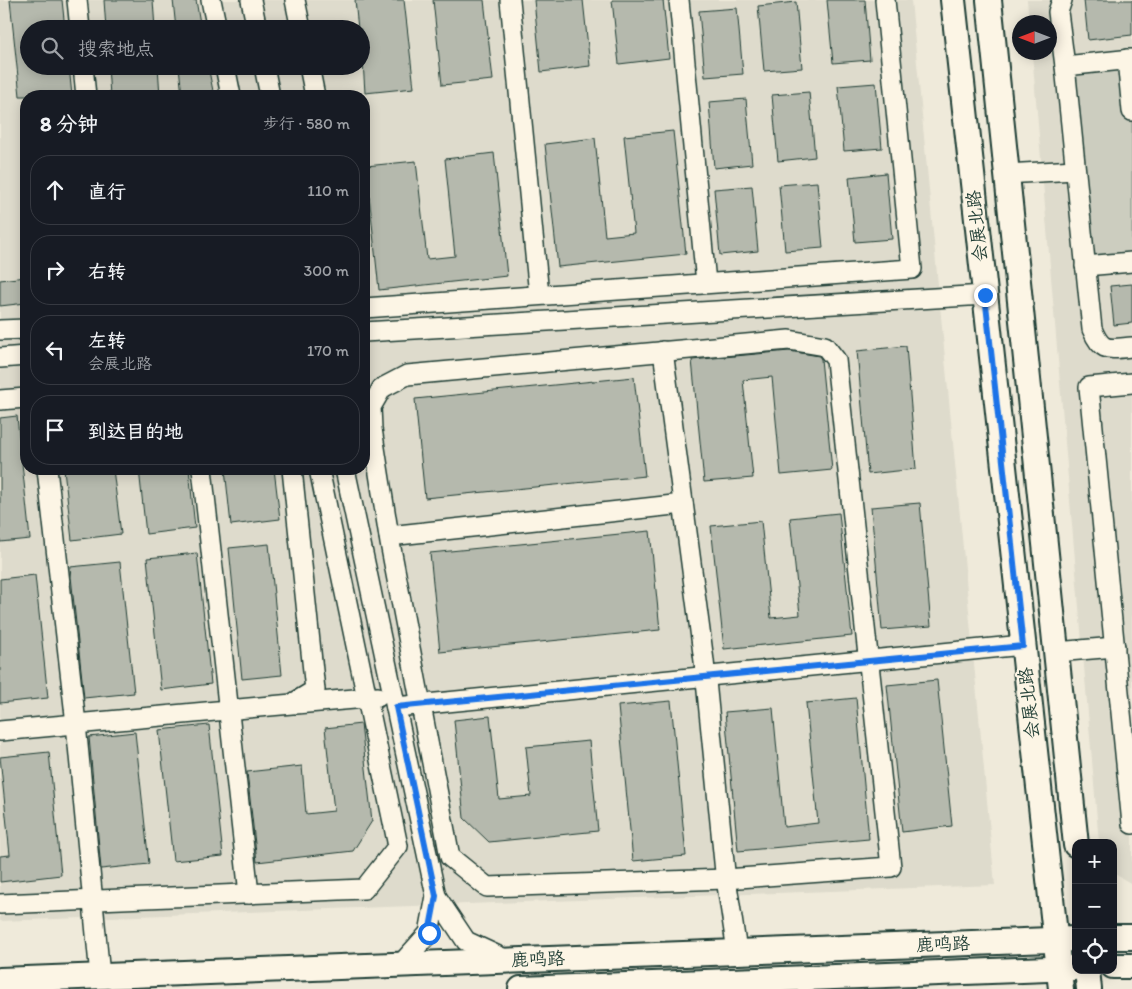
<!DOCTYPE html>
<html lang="zh">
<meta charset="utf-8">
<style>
:root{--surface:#171b24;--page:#242831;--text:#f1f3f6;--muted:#9ea1a6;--line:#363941}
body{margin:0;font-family:Itim,"LXGW WenKai TC",sans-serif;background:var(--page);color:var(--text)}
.controls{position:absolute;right:15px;bottom:15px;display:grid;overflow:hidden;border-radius:10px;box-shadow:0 2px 12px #0003}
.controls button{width:45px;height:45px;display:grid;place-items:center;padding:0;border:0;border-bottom:1px solid var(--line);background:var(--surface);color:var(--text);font:25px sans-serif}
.compass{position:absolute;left:1012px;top:15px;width:45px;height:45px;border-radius:50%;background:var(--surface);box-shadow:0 2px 12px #0003;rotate:270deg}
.stop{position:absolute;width:15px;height:15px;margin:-11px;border:4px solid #1a73e8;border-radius:50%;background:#fff}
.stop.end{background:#1a73e8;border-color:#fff;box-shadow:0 1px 5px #0008}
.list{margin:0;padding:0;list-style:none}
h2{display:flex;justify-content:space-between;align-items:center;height:65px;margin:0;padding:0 20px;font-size:21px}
h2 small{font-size:16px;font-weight:400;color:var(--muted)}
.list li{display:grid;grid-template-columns:32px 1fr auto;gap:15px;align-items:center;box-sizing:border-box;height:70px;margin:0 10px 10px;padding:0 10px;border:1px solid var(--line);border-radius:20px}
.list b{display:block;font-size:19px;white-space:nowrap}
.list p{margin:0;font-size:16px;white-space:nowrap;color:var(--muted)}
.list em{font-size:16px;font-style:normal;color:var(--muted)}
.icon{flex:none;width:28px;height:28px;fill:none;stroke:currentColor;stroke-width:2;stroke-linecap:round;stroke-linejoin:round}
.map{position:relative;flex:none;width:1132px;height:989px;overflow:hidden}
.search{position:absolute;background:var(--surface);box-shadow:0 2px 12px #0003;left:20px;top:20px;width:350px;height:55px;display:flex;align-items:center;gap:12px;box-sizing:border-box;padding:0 18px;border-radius:28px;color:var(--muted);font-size:19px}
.panel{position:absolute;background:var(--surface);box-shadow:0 2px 12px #0003;left:20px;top:90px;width:350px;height:385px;border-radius:20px}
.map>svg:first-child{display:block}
</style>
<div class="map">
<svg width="1132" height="989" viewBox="0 0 1132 989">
<rect width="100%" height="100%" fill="#efeada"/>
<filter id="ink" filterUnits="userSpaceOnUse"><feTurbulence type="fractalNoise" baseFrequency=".02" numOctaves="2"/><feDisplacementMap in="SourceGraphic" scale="10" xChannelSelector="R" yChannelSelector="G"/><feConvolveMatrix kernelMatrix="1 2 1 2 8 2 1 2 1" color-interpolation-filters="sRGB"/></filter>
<g filter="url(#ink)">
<g fill="#dedbcc" fill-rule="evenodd">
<path d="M0,0H911L995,885L0,921ZM29,29H361V66H29ZM26,96H364V469H26Z"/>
<polygon points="1027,0 1132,0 1132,884 1113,873 1113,843 1099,843 1032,53 1050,52 1050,22 1029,22"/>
</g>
<polygon fill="#cccdbf" stroke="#76857a" points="1127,59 1132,111 1132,262 1085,266 1065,66"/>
<g fill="#b5b9ad" stroke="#1f3d34">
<polygon points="10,0 62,0 65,29 29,29 29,66 69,66 72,96 20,96"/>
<polygon points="104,0 153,0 155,29 106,29"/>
<polygon points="173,0 196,0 201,29 176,29"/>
<polygon points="355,0 404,0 414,88 365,93 361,29 358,29"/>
<polygon points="433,0 484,0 493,80 442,85"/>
<polygon points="534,0 583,0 590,66 541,72"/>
<polygon points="612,0 663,0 669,58 619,64"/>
<polygon points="827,0 865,0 870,60 833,63"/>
<polygon points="1084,0 1132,0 1132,35 1088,40"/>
<polygon points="796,2 802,68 764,71 758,6"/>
<polygon points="737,8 743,74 705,77 699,11"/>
<polygon points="108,66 158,66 160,96 110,96"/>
<polygon points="179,66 208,66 214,96 182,96"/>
<polygon points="876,83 882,148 844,151 838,86"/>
<polygon points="809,92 815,157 778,161 772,95"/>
<polygon points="746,99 752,164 714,168 709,102"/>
<polygon points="673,131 686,254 558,267 545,144 595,138 605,236 634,233 624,136"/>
<polygon points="494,153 507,276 379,290 366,166 416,161 427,259 455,256 445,159"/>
<polygon points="886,173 892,239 855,242 849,177"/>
<polygon points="817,182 823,248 785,251 779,185"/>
<polygon points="752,186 758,251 720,255 714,189"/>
<polygon points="26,277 26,303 0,306 0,280"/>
<polygon points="1132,284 1132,323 1114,325 1110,286"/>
<polygon points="906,346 916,469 868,474 857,351"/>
<polygon points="789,351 819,356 821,359 832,470 781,475 772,377 743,380 753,478 704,482 692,360"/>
<polygon points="634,377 645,476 425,498 415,399"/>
<polygon points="17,416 30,539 0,542 0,418"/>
<polygon points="64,469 113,469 121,534 72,540"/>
<polygon points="139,469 189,469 195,528 146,534"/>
<polygon points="225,469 274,469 280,519 231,525"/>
<polygon points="920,503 931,626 882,630 871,507"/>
<polygon points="839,513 852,636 724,649 711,526 761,521 771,618 800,615 790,518"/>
<polygon points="650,531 660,630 440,652 430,553"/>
<polygon points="269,544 282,675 242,679 229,548"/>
<polygon points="197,553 211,684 161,690 147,558"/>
<polygon points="120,562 134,693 84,698 70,567"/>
<polygon points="35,575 48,698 0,703 0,579"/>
<polygon points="937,680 952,826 902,832 887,685"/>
<polygon points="856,698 869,839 738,851 725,712 773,708 784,827 818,823 806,703"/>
<polygon points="671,701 686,856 633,861 618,706"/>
<polygon points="490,716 499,799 531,796 526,747 589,741 598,831 489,842 464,818 454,720"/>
<polygon points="361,724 372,821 353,851 257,862 247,772 302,766 306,814 334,811 325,728"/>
<polygon points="209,725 223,856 173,861 159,730"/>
<polygon points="135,732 149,864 101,869 89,737"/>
<polygon points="49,752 61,875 0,882 0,856 10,855 0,757"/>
</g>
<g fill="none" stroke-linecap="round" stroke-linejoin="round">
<defs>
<g id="minor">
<polyline points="77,0 80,29"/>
<polyline points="211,0 217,29"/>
<polyline points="251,0 257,29"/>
<polyline points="295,0 301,29"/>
<polyline points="510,0 539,295"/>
<polyline points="679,0 706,283"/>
<polyline points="1062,0 1058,12 1065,66"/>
<polyline points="1127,59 1132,111"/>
<path d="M1132,59L1065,66L1092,329C1102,353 1108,349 1132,347"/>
<polyline points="83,66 86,96"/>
<polyline points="225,66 231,96"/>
<polyline points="264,66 270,96"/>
<polyline points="309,66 315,96"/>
<polyline points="1007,174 1075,170"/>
<polyline points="1085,266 1132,262"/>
<polyline points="364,308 912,269 885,0"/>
<polyline points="0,330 26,329"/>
<polyline points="364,332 985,295"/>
<polygon points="789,340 825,346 836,360 891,867 726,879 487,887 450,857 390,543 372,429 371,407 382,388 407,375"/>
<polyline points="663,351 704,661 725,872 737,951"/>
<polyline points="0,358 26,356"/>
<polyline points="1132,383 1089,387 1132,824"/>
<polyline points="0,400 26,398"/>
<polyline points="47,469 76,724 100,976"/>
<polyline points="202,469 249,894"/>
<polyline points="345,469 436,896 466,941 507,960"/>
<polyline points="389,536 683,504"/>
<polyline points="1056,652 1115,647"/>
<polyline points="296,704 378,697"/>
<polyline points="396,707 1023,645"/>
<polyline points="0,731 292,704 315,690 292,469"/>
<polyline points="0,904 364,889 398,846 319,469"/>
<polyline points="401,964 429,933 436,896"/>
</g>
<g id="major">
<polyline points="953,0 1061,989"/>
<polyline points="989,0 1076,845"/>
<polyline points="1113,937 1132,937"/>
<polyline points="1113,966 1132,966"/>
<polyline points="1087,970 1089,989"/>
<polyline points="0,980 1076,939"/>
<polyline points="521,989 1073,968"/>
</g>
</defs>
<use href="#minor" stroke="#1f3d34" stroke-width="22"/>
<use href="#major" stroke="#1f3d34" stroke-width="28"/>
<use href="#minor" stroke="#fcf5e5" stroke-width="19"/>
<use href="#major" stroke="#fcf5e5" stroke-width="24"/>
</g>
</g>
<g fill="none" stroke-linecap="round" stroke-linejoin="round" filter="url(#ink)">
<polyline stroke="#1a73e8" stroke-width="6" points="429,933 436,896 396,707 1023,646 985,295"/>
</g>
<g text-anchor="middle" stroke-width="4.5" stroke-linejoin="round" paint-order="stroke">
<g font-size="18" fill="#1f3d34" stroke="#fcf5e5">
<text transform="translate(977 226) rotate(-96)" y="6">会展北路</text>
<text transform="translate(1029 703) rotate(-96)" y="6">会展北路</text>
<text transform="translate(943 944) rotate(-2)" y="6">鹿鸣路</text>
<text transform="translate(538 959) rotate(-2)" y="6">鹿鸣路</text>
</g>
</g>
</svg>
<div class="controls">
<button>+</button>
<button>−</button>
<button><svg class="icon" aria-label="locate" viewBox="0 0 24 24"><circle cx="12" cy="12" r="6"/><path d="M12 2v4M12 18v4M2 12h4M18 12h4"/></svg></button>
</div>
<svg class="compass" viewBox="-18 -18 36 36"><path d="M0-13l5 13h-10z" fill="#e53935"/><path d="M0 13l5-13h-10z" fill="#9ea1a6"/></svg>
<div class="stop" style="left:429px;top:933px"></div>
<div class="stop end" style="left:985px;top:295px"></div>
<div class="search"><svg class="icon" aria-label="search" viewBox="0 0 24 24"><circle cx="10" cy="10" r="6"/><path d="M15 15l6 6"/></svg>搜索地点</div>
<section class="panel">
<h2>8 分钟<small>步行 · 580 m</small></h2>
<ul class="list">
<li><svg class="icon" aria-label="ahead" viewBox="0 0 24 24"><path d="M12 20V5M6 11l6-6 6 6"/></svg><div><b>直行</b></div><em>110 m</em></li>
<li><svg class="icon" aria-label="right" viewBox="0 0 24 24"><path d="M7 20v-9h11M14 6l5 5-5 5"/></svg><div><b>右转</b></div><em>300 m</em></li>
<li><svg class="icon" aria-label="left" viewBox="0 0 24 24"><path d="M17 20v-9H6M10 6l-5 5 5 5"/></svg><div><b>左转</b><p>会展北路</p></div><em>170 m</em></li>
<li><svg class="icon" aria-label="arrive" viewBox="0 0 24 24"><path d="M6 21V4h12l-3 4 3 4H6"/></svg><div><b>到达目的地</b></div></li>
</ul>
</section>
</div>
